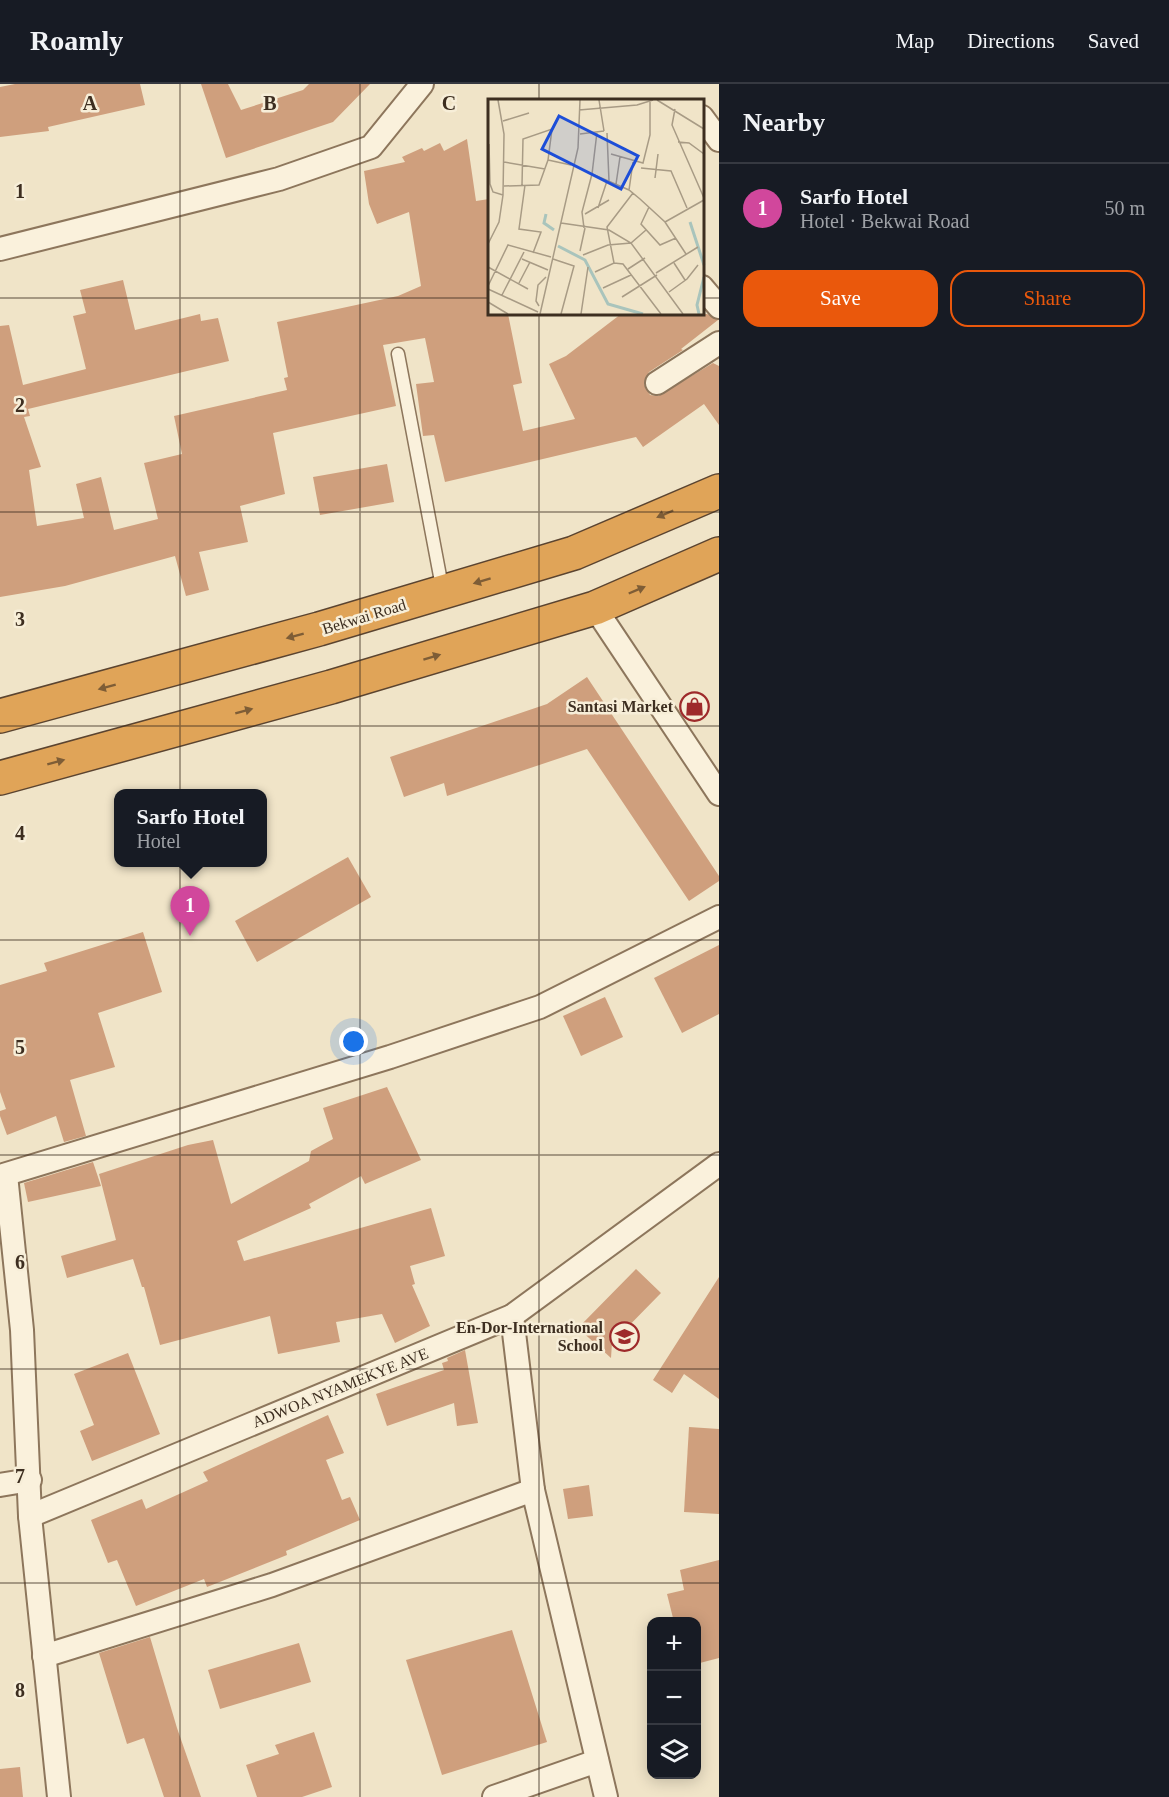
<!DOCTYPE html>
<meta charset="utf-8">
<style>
:root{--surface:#171b24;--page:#242831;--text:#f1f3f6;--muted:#9ea1a6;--line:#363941;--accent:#ea580c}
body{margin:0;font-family:"Times New Roman",serif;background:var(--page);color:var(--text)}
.controls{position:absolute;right:18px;bottom:18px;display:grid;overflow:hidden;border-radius:12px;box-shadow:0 3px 15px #0003}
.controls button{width:54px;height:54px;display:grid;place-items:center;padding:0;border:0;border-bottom:2px solid var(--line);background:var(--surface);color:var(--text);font:30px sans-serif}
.you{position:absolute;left:354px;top:958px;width:21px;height:21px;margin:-15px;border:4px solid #fff;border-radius:50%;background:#1a73e8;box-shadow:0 0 0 9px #1a73e833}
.badge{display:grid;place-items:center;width:39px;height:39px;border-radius:50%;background:var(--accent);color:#fff;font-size:20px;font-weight:700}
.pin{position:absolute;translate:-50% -50px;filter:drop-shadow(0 2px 3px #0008)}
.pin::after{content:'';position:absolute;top:32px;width:21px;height:18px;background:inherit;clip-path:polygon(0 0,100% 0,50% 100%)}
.popup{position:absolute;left:114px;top:705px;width:153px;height:78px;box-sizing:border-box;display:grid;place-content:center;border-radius:12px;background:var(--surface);filter:drop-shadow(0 2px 4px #0005);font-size:20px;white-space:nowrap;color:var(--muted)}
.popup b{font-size:22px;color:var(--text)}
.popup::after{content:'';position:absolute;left:50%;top:100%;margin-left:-12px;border:12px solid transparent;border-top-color:var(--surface)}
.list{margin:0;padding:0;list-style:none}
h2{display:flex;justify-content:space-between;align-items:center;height:78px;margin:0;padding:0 24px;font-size:26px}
h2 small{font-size:20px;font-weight:400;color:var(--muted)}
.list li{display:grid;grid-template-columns:39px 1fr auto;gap:18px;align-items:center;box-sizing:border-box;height:90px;padding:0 24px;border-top:2px solid var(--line)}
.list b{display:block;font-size:22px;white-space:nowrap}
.list p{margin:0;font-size:20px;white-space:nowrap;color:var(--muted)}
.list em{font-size:20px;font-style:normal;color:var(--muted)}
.actions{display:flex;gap:12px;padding:18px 24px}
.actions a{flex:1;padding:14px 0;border:2px solid var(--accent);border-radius:18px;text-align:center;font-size:21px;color:var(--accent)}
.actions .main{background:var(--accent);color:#fff}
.icon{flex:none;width:33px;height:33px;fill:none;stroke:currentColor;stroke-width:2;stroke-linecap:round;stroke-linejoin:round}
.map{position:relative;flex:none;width:719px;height:1713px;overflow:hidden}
header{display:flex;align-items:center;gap:36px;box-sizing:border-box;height:84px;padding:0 30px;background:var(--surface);border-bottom:2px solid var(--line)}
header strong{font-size:28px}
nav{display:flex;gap:33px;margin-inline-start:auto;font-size:21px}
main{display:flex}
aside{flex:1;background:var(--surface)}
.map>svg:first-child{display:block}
</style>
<header>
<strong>Roamly</strong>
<nav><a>Map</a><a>Directions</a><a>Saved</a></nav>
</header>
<main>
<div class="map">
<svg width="719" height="1713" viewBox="0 0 719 1713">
<rect width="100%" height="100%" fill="#f0e4c8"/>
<g fill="#cf9f7d">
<polygon points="15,0 140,0 145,21 48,43 49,47 0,53 0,3"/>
<polygon points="201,0 228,0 241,26 303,6 309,0 370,0 333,38 226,74"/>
<polygon points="467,55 476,117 489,115 489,230 508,230 522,299 513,301 523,347 575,335 549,280 566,272 621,230 707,230 718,236 681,265 683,266 649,288 644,299 650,311 658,312 713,279 719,282 719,341 704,320 643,363 636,353 445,398 434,351 423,352 416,300 434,298 425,254 383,261 396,322 273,349 285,410 240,422 248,458 199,468 209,506 186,512 175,472 65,502 0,513 0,242 9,241 23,301 86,285 73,232 86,229 80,206 123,196 135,246 200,230 201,237 218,234 229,277 28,325 30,332 24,333 41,383 29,386 37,442 84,434 76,400 101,393 114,446 158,435 144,379 182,370 174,332 287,306 284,294 288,293 277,238 398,212 421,202 409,128 377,140 369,120 364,87 405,78 402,73 422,64 424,67 440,59 444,67"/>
<polygon points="387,380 394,418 320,431 313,393"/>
<polygon points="587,593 719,792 719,797 689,817 587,665 447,712 444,699 404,713 390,673 547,620"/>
<polygon points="348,773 371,813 257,878 235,837"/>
<polygon points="143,848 162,908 98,929 115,983 70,996 86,1052 64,1058 56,1032 7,1051 0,1032 0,1027 6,1025 0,1008 0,901 47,887 44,879"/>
<polygon points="719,861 719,930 682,949 654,894"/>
<polygon points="605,913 623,953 581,972 563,932"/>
<polygon points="387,1003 421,1076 365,1100 361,1092 309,1120 311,1124 237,1157 244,1177 431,1124 445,1172 410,1182 415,1200 412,1201 430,1242 395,1259 382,1230 336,1238 340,1258 278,1270 270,1232 160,1261 144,1203 142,1203 133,1175 67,1194 61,1172 116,1156 99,1090 188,1061 213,1056 231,1120 309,1077 311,1067 333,1055 323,1024"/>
<polygon points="93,1078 101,1102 28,1118 24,1099"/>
<polygon points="636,1185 661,1209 612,1259 611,1274 578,1244"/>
<polygon points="719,1193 719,1315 684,1290 672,1309 653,1296"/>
<polygon points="465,1266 478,1339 457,1342 454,1319 387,1342 376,1310 444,1286 442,1279 448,1277 447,1274"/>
<polygon points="128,1269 160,1350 92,1377 80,1347 94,1341 74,1290"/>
<polygon points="328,1331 344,1369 326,1376 342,1416 350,1413 360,1436 286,1467 287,1471 207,1503 204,1495 136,1522 117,1476 108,1479 91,1436 142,1415 146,1425 208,1397 203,1388"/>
<polygon points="689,1343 719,1345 719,1430 684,1428"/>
<polygon points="589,1401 593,1432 568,1435 563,1405"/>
<polygon points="719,1476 719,1574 696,1580 696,1538 674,1538 667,1510 684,1506 680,1486"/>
<polygon points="512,1546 547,1658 442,1691 406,1576"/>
<polygon points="150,1553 177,1644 201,1713 164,1713 144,1654 127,1660 99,1569"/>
<polygon points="299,1559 311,1598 220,1625 208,1586"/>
<polygon points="314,1648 332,1703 302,1713 257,1713 246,1681 279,1670 275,1661"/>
<polygon points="20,1683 23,1713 0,1713 0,1685"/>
</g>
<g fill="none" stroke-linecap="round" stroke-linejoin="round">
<defs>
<polyline id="lane" points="398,270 443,508"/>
<g id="street">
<polyline points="702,33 719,56"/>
<polyline points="0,165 279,95 371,63 422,0"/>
<polyline points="702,203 719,223"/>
<polyline points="657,299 719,259"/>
<polyline points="595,524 719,710"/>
<polyline points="6,1091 22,1246 30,1432 59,1713"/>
<polyline points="0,1092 390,973 540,923 719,833"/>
<polyline points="512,1232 533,1406 606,1713"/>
<polyline points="0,1401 30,1396"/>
<polyline points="30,1432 512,1232 719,1080"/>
<polyline points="44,1572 272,1501 533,1406"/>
<polyline points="494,1713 597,1677"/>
</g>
<g id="highway">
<polyline points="0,632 319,545 574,469 719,407"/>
<polyline points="0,694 331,603 595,524 719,470"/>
</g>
</defs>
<use href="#lane" stroke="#8d765c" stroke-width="15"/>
<use href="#street" stroke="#8d765c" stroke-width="26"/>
<use href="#highway" stroke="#5b4430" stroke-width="36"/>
<use href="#lane" stroke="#faf1dc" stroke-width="12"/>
<use href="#street" stroke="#faf1dc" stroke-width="22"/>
<use href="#highway" stroke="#e0a458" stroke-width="33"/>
</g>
<defs><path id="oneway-solid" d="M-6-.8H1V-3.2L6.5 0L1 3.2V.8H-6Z" transform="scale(1.5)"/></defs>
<g fill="#7e5d36">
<use href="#oneway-solid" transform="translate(665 430) rotate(157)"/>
<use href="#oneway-solid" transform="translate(482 497) rotate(163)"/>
<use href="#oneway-solid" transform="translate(637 506) rotate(-23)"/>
<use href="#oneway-solid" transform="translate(295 552) rotate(165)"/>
<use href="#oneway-solid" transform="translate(432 573) rotate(-17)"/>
<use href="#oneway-solid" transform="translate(107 603) rotate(165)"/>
<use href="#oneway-solid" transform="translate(244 627) rotate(-15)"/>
<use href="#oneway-solid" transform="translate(56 678) rotate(-15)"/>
</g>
<path fill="none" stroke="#3d2e20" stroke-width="1.5" stroke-opacity="0.55" d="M180,0V1713M360,0V1713M539,0V16M0,214H490M702,214H719M539,230V1713M0,428H719M0,642H719M0,856H719M0,1071H719M0,1285H719M0,1499H719"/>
<defs>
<symbol id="shop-ring" viewBox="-11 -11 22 22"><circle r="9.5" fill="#f7eed8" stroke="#9e2a2b" stroke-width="1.5"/><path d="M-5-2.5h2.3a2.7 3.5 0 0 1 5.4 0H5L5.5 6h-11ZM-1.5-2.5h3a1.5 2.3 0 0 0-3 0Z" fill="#9e2a2b"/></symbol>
<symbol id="school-ring" viewBox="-11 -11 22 22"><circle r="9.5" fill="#f7eed8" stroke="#9e2a2b" stroke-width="1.5"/><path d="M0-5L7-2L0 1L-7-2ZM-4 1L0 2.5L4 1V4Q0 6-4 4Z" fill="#9e2a2b"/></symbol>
</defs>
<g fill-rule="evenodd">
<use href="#shop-ring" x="678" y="606" width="33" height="33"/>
<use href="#school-ring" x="608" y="1236" width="33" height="33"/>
</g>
<g text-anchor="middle" stroke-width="5" stroke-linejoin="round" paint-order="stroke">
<g font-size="16" fill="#3d2e20" stroke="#f7eed8">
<text transform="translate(364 532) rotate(-17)" y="6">Bekwai Road</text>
<text transform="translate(340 1303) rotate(-22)" y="6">ADWOA NYAMEKYE AVE</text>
</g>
<g font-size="16" font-weight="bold" fill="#3d2e20" stroke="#f7eed8" text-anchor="end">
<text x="673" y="628">Santasi Market</text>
<text x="603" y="1249">En-Dor-International<tspan x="603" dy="18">School</tspan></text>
</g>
</g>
<g transform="translate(488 15)">
<rect width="216" height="216" fill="#f0e4c8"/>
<path fill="none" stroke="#a9c4bc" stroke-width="3" d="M58,115L56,124L66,131M202,123L216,166M70,147L97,161L120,205L155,215M211,215L209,206L216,178"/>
<path fill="none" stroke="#a89b85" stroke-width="1.5" d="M111,1L116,32M169,1L216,30M187,10L184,26L216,99M91,11L149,6L165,1M15,22L41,14M119,34L121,82M92,35L116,32M190,43L201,44L216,55M1,45L2,85L5,93L15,96M123,55L155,64L162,36V2M60,61L83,66M16,63L57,70M153,69L183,72L199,109M104,75L141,91L152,100L177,123L198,155M167,79L170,55M128,85L132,58M37,86L31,130L53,133L45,154M16,87L51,86L60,61L64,30L35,40L34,86M141,91L145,63M161,108L153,125L172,146L188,139M110,109L119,82M97,115L121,101M177,123L216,101M73,124L121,131L143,144L195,215M96,129L94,113L104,75L109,33M0,145L11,123L15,96L16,35L10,1M92,152L97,129M95,156L120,146L143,144L158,131M34,160L60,171M65,160L86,167L73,215M126,164L119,128L145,94M186,164L197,181M0,168L40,190M140,170L157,159M107,173L126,164L135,165L173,215M168,174L210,148M31,184L42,163M0,187L20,146L63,158M115,189L143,176M0,190L50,213M181,193L199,180L210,166M14,196L36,153M134,198L169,176M0,203L20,215M51,207L48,202L50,186L58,178M52,215L90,49L92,1M93,215L100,168"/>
<path fill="#1d4ed8" fill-opacity="0.15" stroke="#1d4ed8" stroke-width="3" d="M71,17L150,57L133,90L54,50Z"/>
<rect width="216" height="216" fill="none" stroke="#3d2e20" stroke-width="3"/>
</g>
<g font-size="20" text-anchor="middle" font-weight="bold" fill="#3d2e20" stroke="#f7eed8" stroke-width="5" stroke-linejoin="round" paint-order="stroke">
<text x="90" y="26">A</text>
<text x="270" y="26">B</text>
<text x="449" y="26">C</text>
<text x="20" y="114">1</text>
<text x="20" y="328">2</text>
<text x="20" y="542">3</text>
<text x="20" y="756">4</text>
<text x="20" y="970">5</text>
<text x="20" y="1185">6</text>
<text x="20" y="1399">7</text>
<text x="20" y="1613">8</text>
</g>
</svg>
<div class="controls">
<button>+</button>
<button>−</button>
<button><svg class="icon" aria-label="layers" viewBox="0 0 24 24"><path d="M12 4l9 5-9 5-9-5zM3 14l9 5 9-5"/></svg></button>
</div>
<div class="you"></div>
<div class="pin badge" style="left:190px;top:852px;background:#d1479c">1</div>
<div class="popup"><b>Sarfo Hotel</b>Hotel</div>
</div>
<aside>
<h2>Nearby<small></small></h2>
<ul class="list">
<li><span class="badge" style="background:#d1479c">1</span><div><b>Sarfo Hotel</b><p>Hotel · Bekwai Road</p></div><em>50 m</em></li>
</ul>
<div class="actions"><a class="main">Save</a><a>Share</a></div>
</aside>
</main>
